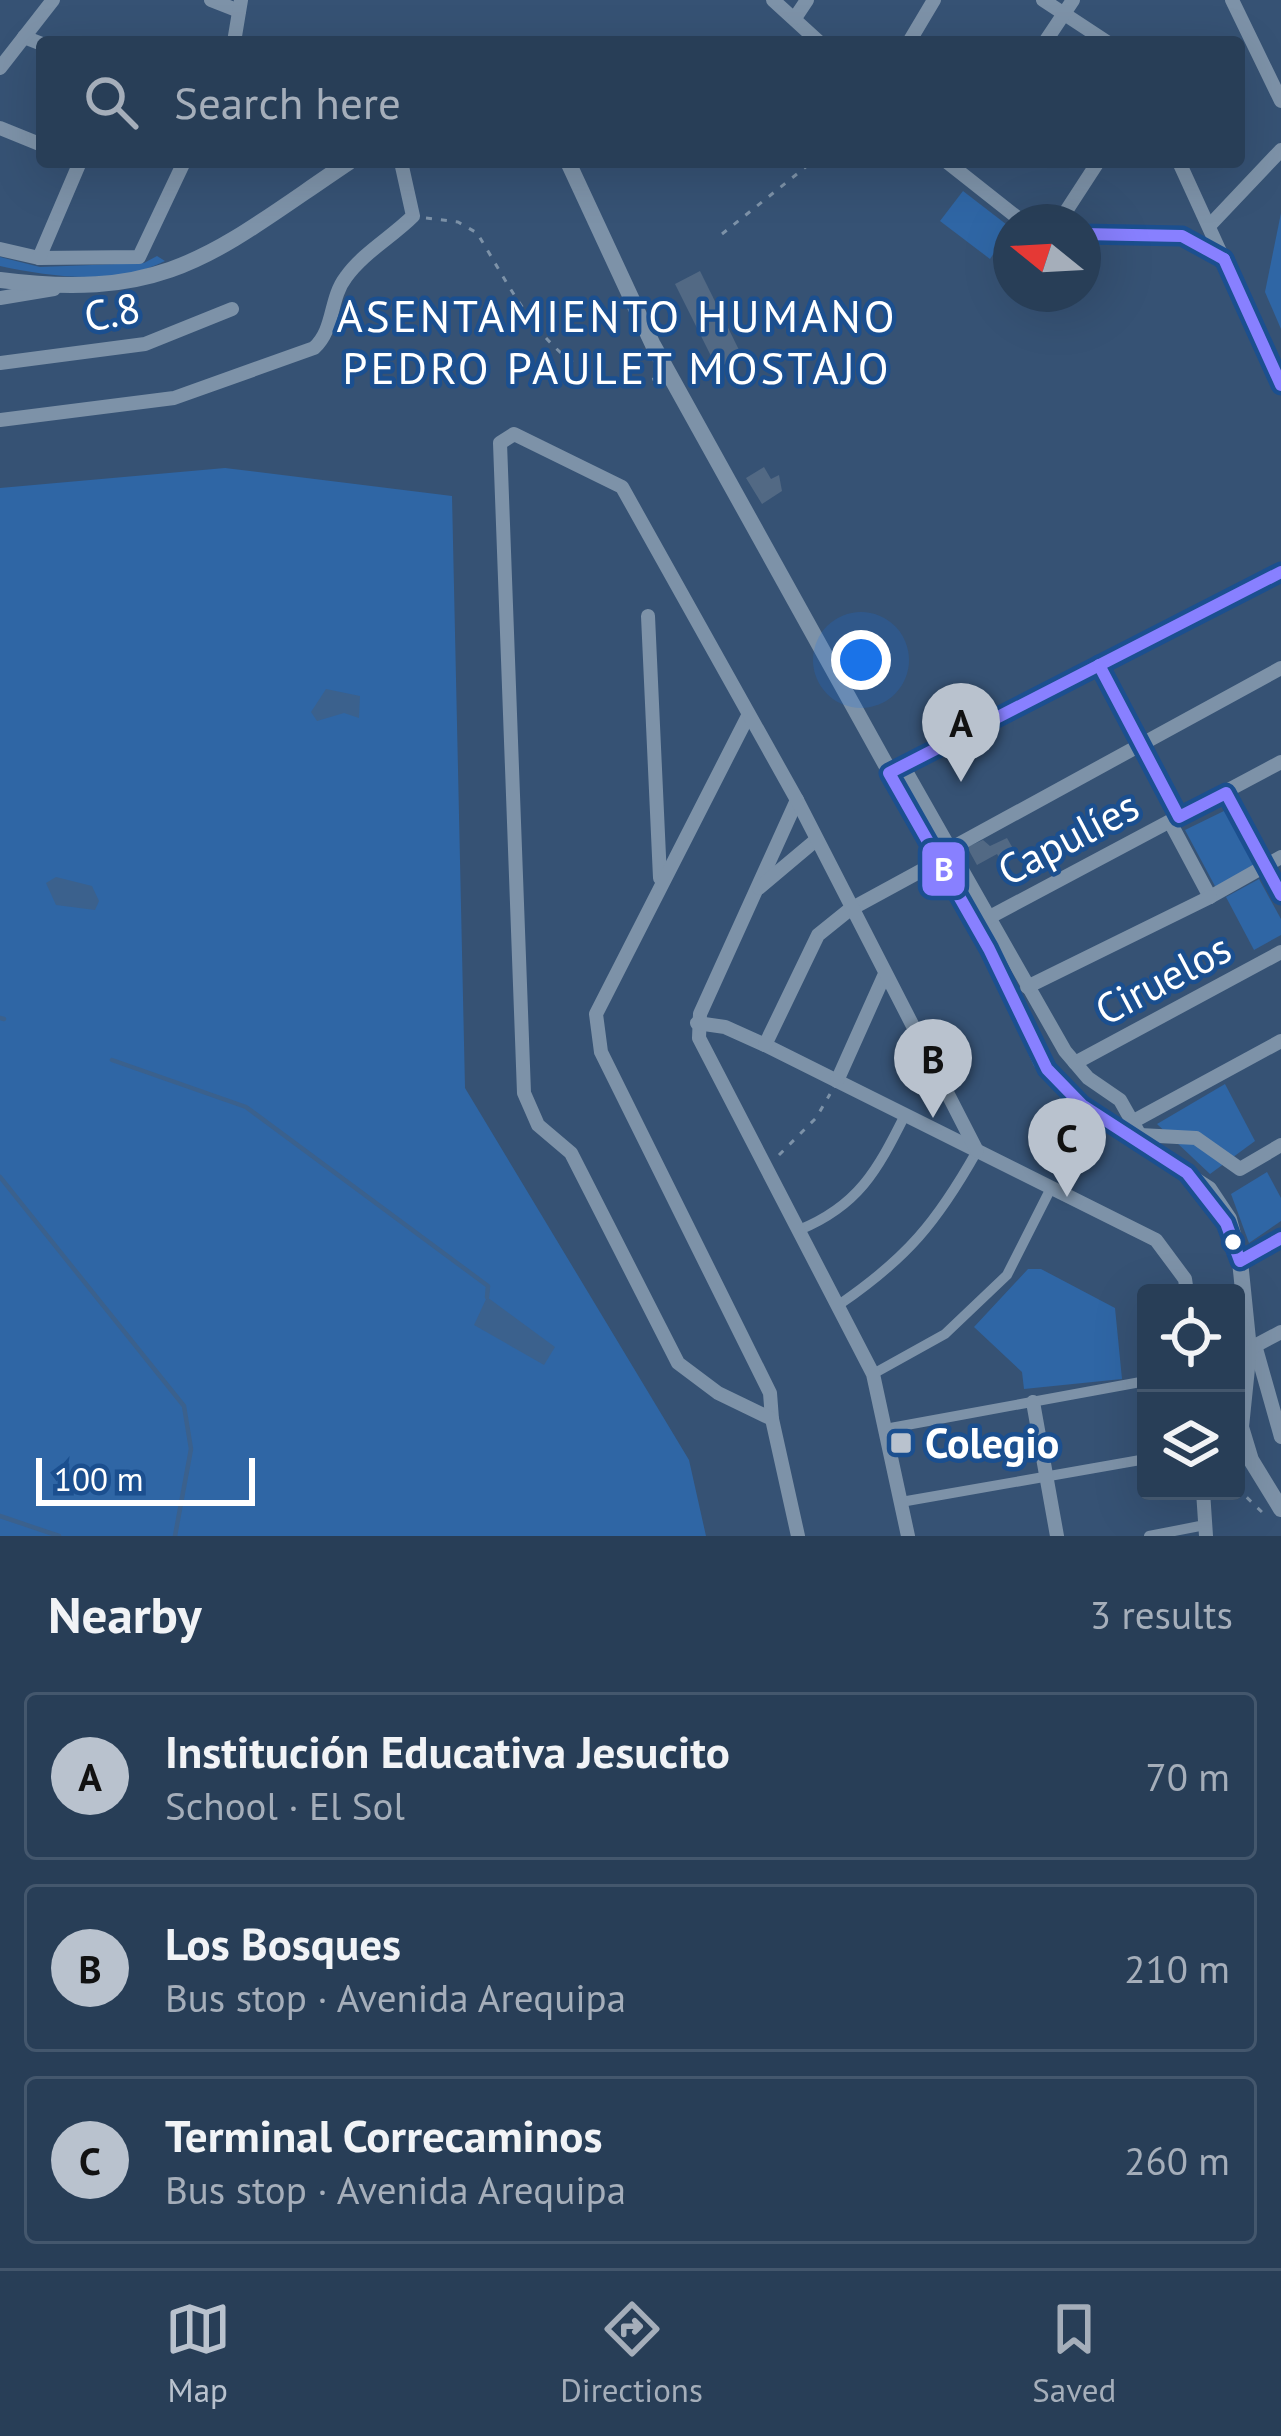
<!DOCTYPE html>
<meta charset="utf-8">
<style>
:root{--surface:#283e57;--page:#30455d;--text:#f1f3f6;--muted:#a5aeba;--line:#44576d;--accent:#b9c2ce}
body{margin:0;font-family:"PT Sans",sans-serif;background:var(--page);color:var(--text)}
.controls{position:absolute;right:36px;bottom:36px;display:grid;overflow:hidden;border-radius:12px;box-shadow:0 12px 48px #0002}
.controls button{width:108px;height:108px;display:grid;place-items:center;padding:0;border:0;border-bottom:3px solid var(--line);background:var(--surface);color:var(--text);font:60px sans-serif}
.compass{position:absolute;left:993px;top:204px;width:108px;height:108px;border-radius:50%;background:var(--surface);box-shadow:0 12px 48px #0002;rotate:288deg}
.scale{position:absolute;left:36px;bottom:30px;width:219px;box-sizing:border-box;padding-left:12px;border:6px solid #fff;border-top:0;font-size:33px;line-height:42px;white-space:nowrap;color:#fff;-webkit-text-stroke:9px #1b4f8f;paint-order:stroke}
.you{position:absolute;left:861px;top:660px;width:42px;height:42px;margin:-30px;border:9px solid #fff;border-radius:50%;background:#1a73e8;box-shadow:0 0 0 18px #1a73e833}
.badge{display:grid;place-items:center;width:78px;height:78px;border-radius:50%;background:var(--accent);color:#111;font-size:39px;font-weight:700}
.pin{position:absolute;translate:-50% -99px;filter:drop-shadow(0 3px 6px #0008)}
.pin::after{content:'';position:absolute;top:63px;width:42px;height:36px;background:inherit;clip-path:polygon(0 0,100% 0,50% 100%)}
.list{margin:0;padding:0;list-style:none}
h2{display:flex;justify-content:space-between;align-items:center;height:156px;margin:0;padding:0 48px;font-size:51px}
h2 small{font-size:39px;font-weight:400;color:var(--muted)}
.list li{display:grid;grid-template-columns:78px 1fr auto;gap:36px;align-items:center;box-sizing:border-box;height:168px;margin:0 24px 24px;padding:0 24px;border:3px solid var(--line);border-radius:12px}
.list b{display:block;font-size:45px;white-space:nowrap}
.list p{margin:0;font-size:39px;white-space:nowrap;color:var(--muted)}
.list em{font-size:39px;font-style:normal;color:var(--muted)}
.icon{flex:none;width:66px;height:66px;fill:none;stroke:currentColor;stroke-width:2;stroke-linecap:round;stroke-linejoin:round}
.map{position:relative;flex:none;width:1281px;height:1536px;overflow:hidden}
.search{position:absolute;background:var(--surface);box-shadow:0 12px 48px #0002;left:36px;right:36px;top:36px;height:132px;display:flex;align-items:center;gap:30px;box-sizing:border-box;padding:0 42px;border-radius:12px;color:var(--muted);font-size:45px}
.sheet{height:732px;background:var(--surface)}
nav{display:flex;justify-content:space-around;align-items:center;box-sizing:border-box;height:168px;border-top:3px solid var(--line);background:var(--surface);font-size:33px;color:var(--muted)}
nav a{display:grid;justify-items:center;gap:6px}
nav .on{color:var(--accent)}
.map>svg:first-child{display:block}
</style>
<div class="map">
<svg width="1281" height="1536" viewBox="0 0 1281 1536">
<rect width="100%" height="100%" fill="#365274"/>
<g fill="#2f66a5">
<polygon points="963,191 1011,228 990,259 940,221"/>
<polygon points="1281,213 1281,329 1265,292"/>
<path d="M157,256L165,261C116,286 52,277 0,266V257L40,267L144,263Z"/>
<polygon points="225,468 452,496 465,1088 689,1460 706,1536 0,1536 0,488"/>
<polygon points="1226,810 1258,865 1216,888 1185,830"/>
<polygon points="1259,879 1281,919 1281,935 1254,950 1226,897"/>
<polygon points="1225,1084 1255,1141 1210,1174 1157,1124"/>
<polygon points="1267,1172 1281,1198 1281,1221 1249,1243 1231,1194"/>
<polygon points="1028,1269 1041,1269 1115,1308 1122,1379 1024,1389 1022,1372 974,1327"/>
</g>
<g fill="#3b618d">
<polygon points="326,689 360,696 359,718 344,713 317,721 311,712"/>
<polygon points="56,877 92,886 99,901 95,910 56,905 46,883"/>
<polygon points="487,1297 555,1347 544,1365 474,1325"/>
</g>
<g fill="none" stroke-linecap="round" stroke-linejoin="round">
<g stroke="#3b618d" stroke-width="4.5">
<polyline points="0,1018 4,1019"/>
<polyline points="112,1060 246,1107 488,1286 487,1297"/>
<polyline points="0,1177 184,1406 191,1449 175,1536"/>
<polyline points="0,1516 59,1536"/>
</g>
</g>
<g fill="#526984">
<polygon points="700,271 742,356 717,368 675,284"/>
<polygon points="764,467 771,479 779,475 782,491 762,504 746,478"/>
<polygon points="1007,838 1016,854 1001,861 997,854 977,865 967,847 983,840 990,846"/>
</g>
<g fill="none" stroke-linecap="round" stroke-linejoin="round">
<g stroke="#7d92a8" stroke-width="3" stroke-dasharray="6 9" stroke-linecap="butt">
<path d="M426,218L458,222L477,233C517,297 561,399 654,379"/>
<polyline points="722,234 812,162"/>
<polyline points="779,1155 816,1118 830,1094"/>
<polyline points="1236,1487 1265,1515"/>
</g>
<g stroke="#7d92a8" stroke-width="10">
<path d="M799,1230C858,1206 877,1171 905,1115"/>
<path d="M840,1304C907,1258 937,1222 977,1151"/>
<polyline points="873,1374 945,1334 1007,1275 1051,1188"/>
<polyline points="885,1429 1146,1381"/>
<polyline points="901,1502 1146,1459"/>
<polyline points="1149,1536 1205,1525"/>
</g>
<g stroke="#7d92a8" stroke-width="14">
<polyline points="211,0 239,11"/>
<polyline points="773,0 819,42"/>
<polyline points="1043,0 1107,42"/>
<polyline points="1232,0 1281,101"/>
<polyline points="795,18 807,0"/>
<polyline points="24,37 42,44"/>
<polyline points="234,42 241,0"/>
<polyline points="909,42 934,0"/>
<polyline points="1045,42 1073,0"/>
<polyline points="0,68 53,0"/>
<polyline points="0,128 42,145"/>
<polyline points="947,162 1023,222"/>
<polyline points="1179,162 1281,385"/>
<polyline points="1059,222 1098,162"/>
<polyline points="1210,225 1281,150"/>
<polyline points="1083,234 1182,236 1224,259"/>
<polyline points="0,249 39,258 139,257 184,162"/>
<polyline points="39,258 80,162"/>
<polyline points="0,298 54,289"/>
<polyline points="0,363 145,344 232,309"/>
<path d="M0,420L174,398L314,348C335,329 329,299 346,277C363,253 392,237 413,216L401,162"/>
<polyline points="648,616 660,878"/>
<polyline points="1099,665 1179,817"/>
<polyline points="748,716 596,1014 601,1052 770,1393 772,1419"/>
<polyline points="903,766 1065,1051 1088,1078 1120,1100 1146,1146"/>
<polyline points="898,768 1281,572"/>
<polyline points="1226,793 1281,895"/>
<polyline points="797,800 700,1014 699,1038 873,1374 908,1536"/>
<polyline points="1170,822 1210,897 1281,857"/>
<polyline points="950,849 1281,668"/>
<polyline points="759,888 816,840"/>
<polyline points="988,918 1281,762"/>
<polyline points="1027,987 1210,897"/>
<polyline points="697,1023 725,1027 765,1045 1156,1240 1185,1279 1187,1293"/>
<polyline points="765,1045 818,935 849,910 939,861"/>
<polyline points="1075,1063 1281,952"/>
<polyline points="837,1081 884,976"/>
<polyline points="1132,1122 1281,1041"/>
<polyline points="1140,1135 1196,1138 1240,1169 1281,1145"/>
<polyline points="1240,1261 1281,1238"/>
<polyline points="1255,1345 1281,1437"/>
<polyline points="1249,1349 1281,1332"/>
<polyline points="1033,1402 1057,1536"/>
<polyline points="1203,1491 1206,1536"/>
<polyline points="798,1536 772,1419 718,1393 678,1363 571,1153 538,1125 524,1093 500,443 514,434 622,487 797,800 977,1151"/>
</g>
<g stroke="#7d92a8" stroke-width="16">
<polyline points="568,162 653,345 1002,974 1041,1062 1058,1082 1092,1113 1209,1189 1229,1219 1240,1261 1249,1349 1241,1427 1251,1460 1281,1509"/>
<path d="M0,280C170,302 216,251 349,162"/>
</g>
<defs>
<g id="bus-1">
<polyline points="1083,234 1182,236 1224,259"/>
<polyline points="1224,259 1281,385"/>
<polyline points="1281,572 889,773 989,949 1047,1069 1082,1105 1187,1173 1226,1223 1240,1261 1281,1238"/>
<polyline points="1099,665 1179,817 1226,793 1281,895"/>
</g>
</defs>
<use href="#bus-1" stroke="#1b4f8f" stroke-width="21"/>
<use href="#bus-1" stroke="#8880ff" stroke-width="12"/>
</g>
<circle fill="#fff" stroke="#1b4f8f" stroke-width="4.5" cx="1233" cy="1242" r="10"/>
<rect fill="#b9c2ce" stroke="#1b4f8f" stroke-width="4.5" x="889" y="1431" width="24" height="24" rx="6"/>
<g text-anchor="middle" stroke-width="9" stroke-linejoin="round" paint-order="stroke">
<g font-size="42" fill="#fff" stroke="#1b4f8f">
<text transform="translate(112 312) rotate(-11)" y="15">C.8</text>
<text transform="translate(1068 838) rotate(-28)" y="15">Capulíes</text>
<text transform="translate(1163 979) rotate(-28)" y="15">Ciruelos</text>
</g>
<g font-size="42" font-weight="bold" fill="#fff" stroke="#1b4f8f" text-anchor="start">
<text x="925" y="1458">Colegio</text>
</g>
<g font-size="45" letter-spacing="3" fill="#fff" stroke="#1b4f8f">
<text x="617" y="332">ASENTAMIENTO HUMANO<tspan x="617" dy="52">PEDRO PAULET MOSTAJO</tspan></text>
</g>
</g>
<rect stroke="#1b4f8f" stroke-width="4.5" x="920" y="840" width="47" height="58" rx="12" fill="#8880ff"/>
<g font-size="33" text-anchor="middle" font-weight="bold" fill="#fff">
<text x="944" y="881">B</text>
</g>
</svg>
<div class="controls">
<button><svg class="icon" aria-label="locate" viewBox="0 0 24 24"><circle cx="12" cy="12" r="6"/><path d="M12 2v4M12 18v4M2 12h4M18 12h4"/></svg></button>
<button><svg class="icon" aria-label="layers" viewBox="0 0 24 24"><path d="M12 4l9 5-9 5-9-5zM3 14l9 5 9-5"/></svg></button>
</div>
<svg class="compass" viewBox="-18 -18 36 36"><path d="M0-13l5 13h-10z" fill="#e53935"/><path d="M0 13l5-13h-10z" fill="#a5aeba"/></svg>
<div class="scale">100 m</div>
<div class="you"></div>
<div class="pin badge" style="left:961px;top:782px">A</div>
<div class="pin badge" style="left:933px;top:1118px">B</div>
<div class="pin badge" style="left:1067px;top:1197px">C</div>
<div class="search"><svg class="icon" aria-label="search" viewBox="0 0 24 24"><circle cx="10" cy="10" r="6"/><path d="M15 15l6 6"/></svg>Search here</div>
</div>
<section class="sheet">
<h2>Nearby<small>3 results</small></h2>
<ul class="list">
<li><span class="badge">A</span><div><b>Institución Educativa Jesucito</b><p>School · El Sol</p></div><em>70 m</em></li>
<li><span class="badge">B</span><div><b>Los Bosques</b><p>Bus stop · Avenida Arequipa</p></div><em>210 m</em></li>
<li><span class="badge">C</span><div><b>Terminal Correcaminos</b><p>Bus stop · Avenida Arequipa</p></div><em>260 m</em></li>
</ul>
</section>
<nav>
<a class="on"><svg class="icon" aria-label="map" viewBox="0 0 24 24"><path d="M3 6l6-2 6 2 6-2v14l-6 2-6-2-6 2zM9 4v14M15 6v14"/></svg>Map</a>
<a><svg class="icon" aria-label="directions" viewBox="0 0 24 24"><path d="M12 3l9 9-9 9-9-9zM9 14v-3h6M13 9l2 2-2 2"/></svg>Directions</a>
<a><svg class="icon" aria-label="saved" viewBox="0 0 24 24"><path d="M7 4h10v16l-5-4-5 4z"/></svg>Saved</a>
</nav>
